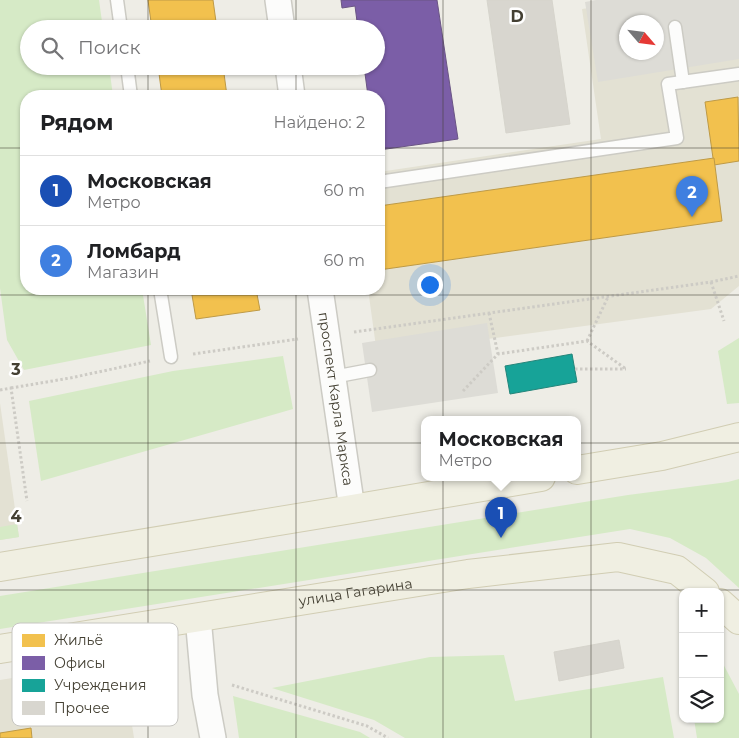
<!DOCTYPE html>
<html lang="ru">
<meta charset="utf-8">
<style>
:root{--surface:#fff;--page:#f6f6f6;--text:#202124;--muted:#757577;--line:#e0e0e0;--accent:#7c3aed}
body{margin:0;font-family:Montserrat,sans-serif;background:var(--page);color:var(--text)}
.controls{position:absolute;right:15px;bottom:15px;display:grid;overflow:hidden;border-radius:10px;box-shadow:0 1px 4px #0004}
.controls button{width:45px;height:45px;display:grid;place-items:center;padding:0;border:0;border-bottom:1px solid var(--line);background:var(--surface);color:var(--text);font:25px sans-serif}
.compass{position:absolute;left:619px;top:15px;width:45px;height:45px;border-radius:50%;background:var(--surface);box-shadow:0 1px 4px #0004;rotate:118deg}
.you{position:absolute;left:429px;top:284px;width:18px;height:18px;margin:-12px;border:4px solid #fff;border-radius:50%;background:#1a73e8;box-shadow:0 0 0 8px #1a73e833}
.badge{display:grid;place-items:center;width:32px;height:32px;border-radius:50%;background:var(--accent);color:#fff;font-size:16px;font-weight:700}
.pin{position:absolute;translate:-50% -41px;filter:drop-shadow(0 1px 2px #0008)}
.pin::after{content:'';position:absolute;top:26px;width:18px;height:15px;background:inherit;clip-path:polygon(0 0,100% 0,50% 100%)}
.popup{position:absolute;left:421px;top:416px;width:160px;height:65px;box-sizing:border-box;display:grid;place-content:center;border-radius:10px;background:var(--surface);filter:drop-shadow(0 1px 4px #0005);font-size:16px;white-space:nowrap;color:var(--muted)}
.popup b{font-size:19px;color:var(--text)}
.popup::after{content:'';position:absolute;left:50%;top:100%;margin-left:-10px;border:10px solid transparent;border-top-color:var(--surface)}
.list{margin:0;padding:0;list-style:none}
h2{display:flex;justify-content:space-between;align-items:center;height:65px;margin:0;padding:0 20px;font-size:21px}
h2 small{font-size:16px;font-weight:400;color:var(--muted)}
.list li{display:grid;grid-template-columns:32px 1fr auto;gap:15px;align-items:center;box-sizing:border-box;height:70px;padding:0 20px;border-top:1px solid var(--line)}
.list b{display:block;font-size:19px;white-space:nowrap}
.list p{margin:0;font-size:16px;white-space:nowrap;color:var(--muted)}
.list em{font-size:16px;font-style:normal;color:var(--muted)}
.icon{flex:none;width:28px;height:28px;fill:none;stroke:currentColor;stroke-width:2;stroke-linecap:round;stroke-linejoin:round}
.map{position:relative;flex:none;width:739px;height:738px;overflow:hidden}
.search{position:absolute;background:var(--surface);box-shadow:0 1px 4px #0004;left:20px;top:20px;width:365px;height:55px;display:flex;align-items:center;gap:12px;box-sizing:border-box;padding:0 18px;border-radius:28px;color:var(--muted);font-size:19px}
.panel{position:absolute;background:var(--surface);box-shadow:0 1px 4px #0004;left:20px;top:90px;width:365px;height:205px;border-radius:20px}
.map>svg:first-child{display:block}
</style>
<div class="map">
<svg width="739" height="738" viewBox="0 0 739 738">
<rect width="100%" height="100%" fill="#eeede6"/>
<g fill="#e3e1d3" fill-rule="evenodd">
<path d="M644,0H739V286L711,309L377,354L368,289H379V172L601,139L582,9ZM626,22H656V52H626Z"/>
<polygon points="0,403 19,537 0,540"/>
<polygon points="122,660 134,738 0,738 0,680"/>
</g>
<g fill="#d6eac6">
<polygon points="0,0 99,0 103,29 29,29 29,66 109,66 113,96 26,96 26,289 142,289 151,345 24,370 7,340 0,288"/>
<polygon points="739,338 739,403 727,404 718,351"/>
<polygon points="283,356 293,409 41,481 29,401 173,371"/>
<polygon points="739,479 739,588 706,558 670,538 630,529 0,629 0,596 628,495 728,482"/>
<polygon points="17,524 19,537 0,540 0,527"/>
<polygon points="504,655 515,701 663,677 674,738 405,738 374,720 272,688 430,657"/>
<polygon points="720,658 739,694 739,738 697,738 694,719 720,719"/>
<polygon points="233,696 360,732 370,738 239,738"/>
</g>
<g fill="#dddcd6" fill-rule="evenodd">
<path d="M596,0H739V59L598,82L585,2ZM626,22H656V52H626Z"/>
<polygon points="487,323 498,393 372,412 362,343"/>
</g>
<g fill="#f2c14e" stroke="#be9a46">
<polygon points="148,0 213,0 217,29 152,29"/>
<polygon points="158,66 223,66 227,96 162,96"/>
<polygon points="738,97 739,161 714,165 705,102"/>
<polygon points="714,158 722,221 379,270 379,206"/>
<polygon points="191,289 256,289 260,310 196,319"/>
<polygon points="31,728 32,738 0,738 0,733"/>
</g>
<polygon fill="#7b5ea7" stroke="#6a5584" points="341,0 437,0 458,139 379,150 379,96 368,96 364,66 376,66 376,29 358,29 355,6 342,8"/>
<polygon fill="#17a398" stroke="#24857a" points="572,354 577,382 510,394 505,366"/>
<g fill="#d8d6cf" stroke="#d6d4cc">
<polygon points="487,0 552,0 570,124 506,133"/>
<polygon points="619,640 624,668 559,681 554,652"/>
</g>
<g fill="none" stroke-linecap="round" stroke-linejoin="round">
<defs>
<g id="lane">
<polyline points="117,0 121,29"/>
<polyline points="675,27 683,82"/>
<polyline points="127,66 131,96"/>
<polyline points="379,182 677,138 668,84 739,74"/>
<polyline points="160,289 171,357"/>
<polyline points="333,377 370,370"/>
</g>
<g id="street">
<polyline points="278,0 282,29"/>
<polyline points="288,66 292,96"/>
<path id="s1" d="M320,289L352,509"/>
<polyline points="198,617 205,695 213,738"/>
</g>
<g id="primary">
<polyline points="577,470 662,456 739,437"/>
<polyline points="0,567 352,509 541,477"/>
<polyline points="720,603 739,620"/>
<path id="s2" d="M0,649L468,574L618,557L677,570L705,592"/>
</g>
</defs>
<use href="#lane" stroke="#cccbc4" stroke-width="15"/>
<use href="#street" stroke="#cccbc4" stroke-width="28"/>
<use href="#primary" stroke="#d1cdb3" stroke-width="30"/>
<g stroke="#cdcbc5" stroke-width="3" stroke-dasharray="2.5 2.5" stroke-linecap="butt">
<polyline points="711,282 724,321"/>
<polyline points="489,313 498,354"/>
<polyline points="354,332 711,282 739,276"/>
<polyline points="587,341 608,297"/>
<polyline points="193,354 298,339"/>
<polyline points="575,369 626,369"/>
<polyline points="11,388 70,378 150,361"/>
<polyline points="0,390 11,388 27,501"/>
<polyline points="463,391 498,354 587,341 626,369"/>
<polyline points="232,685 367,726 388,738"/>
</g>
<use href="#lane" stroke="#fcfcfb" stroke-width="12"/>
<use href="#street" stroke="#fcfcfb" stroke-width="25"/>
<use href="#primary" stroke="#f0efe2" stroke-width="28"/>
</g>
<path fill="none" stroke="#444033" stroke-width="1" stroke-opacity="0.55" d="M148,0V29M296,0V29M443,0V738M591,0V738M148,66V96M296,66V96M0,148H26M379,148H739M148,289V738M296,289V738M0,295H739M0,443H739M0,590H739"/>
<g text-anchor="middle" stroke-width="5" stroke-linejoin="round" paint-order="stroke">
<g font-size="14" fill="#444033" stroke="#fff">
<text dy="5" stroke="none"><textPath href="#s1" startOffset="111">проспект Карла Маркса</textPath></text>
<text dy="5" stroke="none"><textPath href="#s2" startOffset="360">улица Гагарина</textPath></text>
</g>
</g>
<rect x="12" y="623" width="166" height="103" rx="8" fill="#fff" stroke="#c7c6c2" stroke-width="1"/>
<rect x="22" y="634" width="23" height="13" fill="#f2c14e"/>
<rect x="22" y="656" width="23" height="14" fill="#7b5ea7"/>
<rect x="22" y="679" width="23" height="13" fill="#17a398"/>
<rect x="22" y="701" width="23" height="14" fill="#d8d6cf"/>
<g font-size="14" fill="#444033">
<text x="54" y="645">Жильё</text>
<text x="54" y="668">Офисы</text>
<text x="54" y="690">Учреждения</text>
<text x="54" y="713">Прочее</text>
</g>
<g font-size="16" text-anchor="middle" font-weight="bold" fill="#444033" stroke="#fff" stroke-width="5" stroke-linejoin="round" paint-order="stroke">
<text x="517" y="22">D</text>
<text x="16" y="375">3</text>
<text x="16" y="522">4</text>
</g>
</svg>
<div class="controls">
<button>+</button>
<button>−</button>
<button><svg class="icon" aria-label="layers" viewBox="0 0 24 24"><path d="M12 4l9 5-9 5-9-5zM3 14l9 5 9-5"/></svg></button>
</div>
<svg class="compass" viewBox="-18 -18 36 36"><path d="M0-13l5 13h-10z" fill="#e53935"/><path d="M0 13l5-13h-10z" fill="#757577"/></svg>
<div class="you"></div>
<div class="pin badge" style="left:501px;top:538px;background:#1a4fb4">1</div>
<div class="popup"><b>Московская</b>Метро</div>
<div class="pin badge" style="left:692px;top:217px;background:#3f7fe0">2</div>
<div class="search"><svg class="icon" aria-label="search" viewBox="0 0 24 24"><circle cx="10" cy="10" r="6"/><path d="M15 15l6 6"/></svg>Поиск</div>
<section class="panel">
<h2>Рядом<small>Найдено: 2</small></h2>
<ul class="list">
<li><span class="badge" style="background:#1a4fb4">1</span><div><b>Московская</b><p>Метро</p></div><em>60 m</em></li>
<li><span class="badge" style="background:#3f7fe0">2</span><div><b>Ломбард</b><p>Магазин</p></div><em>60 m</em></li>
</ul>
</section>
</div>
